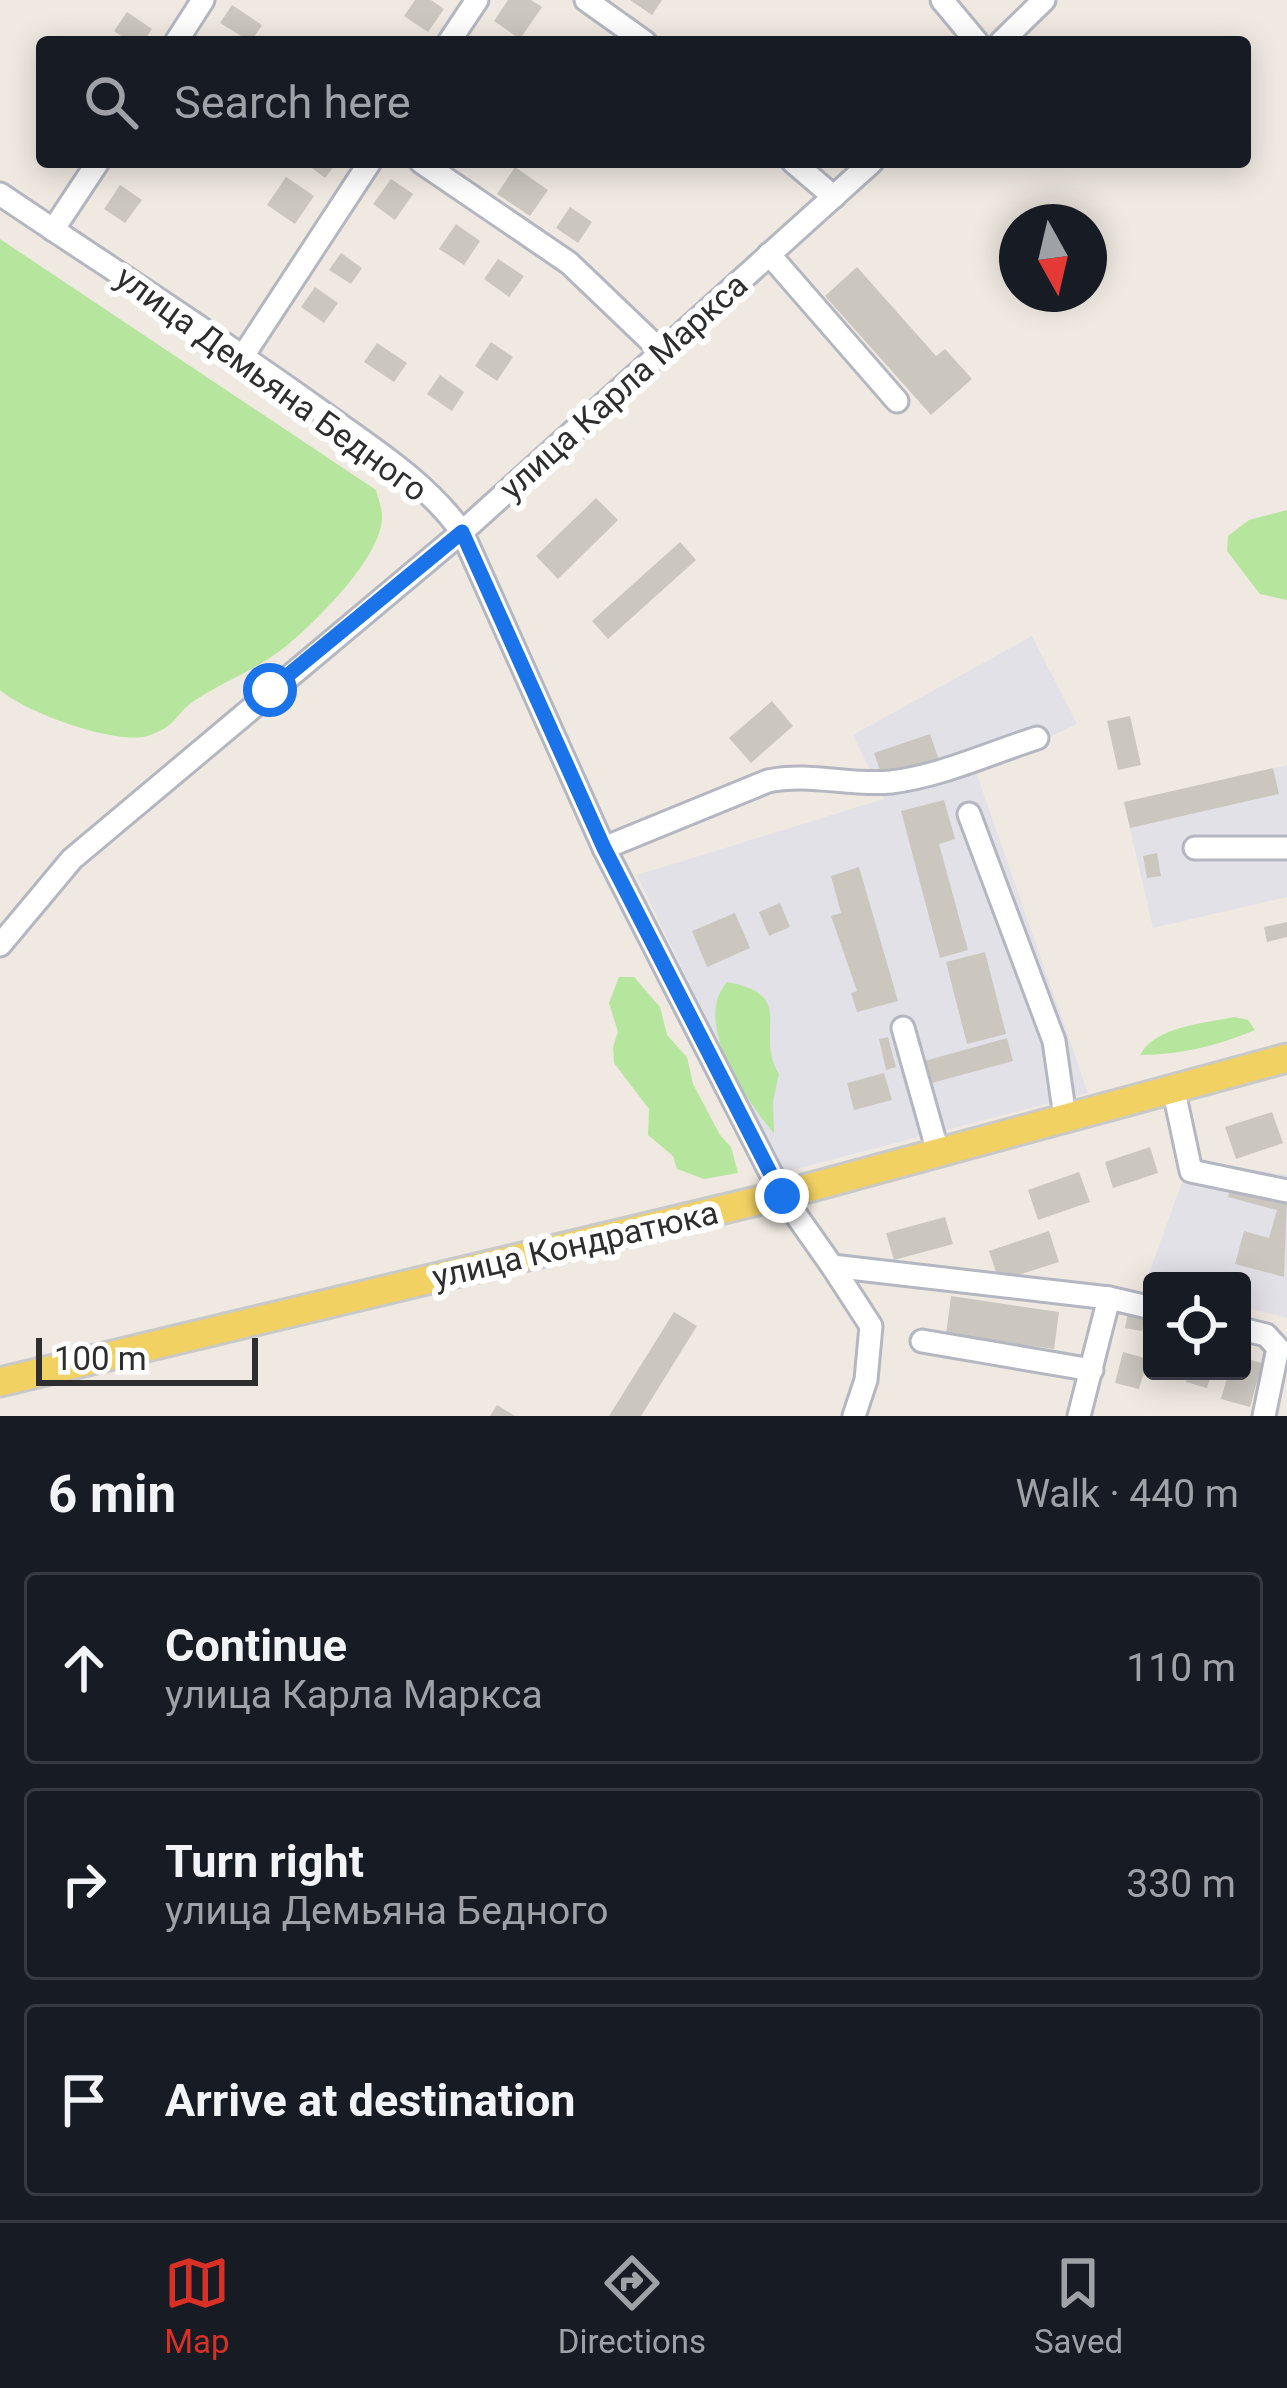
<!DOCTYPE html>
<meta charset="utf-8">
<style>
:root{--surface:#171b24;--page:#242831;--text:#f1f3f6;--muted:#9ea1a6;--line:#363941;--accent:#d93025}
body{margin:0;font-family:Roboto,sans-serif;background:var(--page);color:var(--text)}
.controls{position:absolute;right:36px;bottom:36px;display:grid;overflow:hidden;border-radius:12px;box-shadow:0 6px 30px #0003}
.controls button{width:108px;height:108px;display:grid;place-items:center;padding:0;border:0;border-bottom:3px solid var(--line);background:var(--surface);color:var(--text);font:60px sans-serif}
.compass{position:absolute;left:999px;top:204px;width:108px;height:108px;border-radius:50%;background:var(--surface);box-shadow:0 6px 30px #0003;rotate:172deg}
.scale{position:absolute;left:36px;bottom:30px;width:222px;box-sizing:border-box;padding-left:12px;border:6px solid #2e2e2e;border-top:0;font-size:33px;line-height:42px;white-space:nowrap;color:#2e2e2e;-webkit-text-stroke:9px #fff;paint-order:stroke}
.stop{position:absolute;width:36px;height:36px;margin:-27px;border:9px solid #1a73e8;border-radius:50%;background:#fff}
.stop.end{background:#1a73e8;border-color:#fff;box-shadow:0 3px 12px #0008}
.list{margin:0;padding:0;list-style:none}
h2{display:flex;justify-content:space-between;align-items:center;height:156px;margin:0;padding:0 48px;font-size:51px}
h2 small{font-size:39px;font-weight:400;color:var(--muted)}
.list li{display:grid;grid-template-columns:78px 1fr auto;gap:36px;align-items:center;box-sizing:border-box;height:192px;margin:0 24px 24px;padding:0 24px;border:3px solid var(--line);border-radius:12px}
.list b{display:block;font-size:45px;white-space:nowrap}
.list p{margin:0;font-size:39px;white-space:nowrap;color:var(--muted)}
.list em{font-size:39px;font-style:normal;color:var(--muted)}
.icon{flex:none;width:66px;height:66px;fill:none;stroke:currentColor;stroke-width:2;stroke-linecap:round;stroke-linejoin:round}
.map{position:relative;flex:none;width:1287px;height:1416px;overflow:hidden}
.search{position:absolute;background:var(--surface);box-shadow:0 6px 30px #0003;left:36px;right:36px;top:36px;height:132px;display:flex;align-items:center;gap:30px;box-sizing:border-box;padding:0 42px;border-radius:12px;color:var(--muted);font-size:45px}
.sheet{height:804px;background:var(--surface)}
nav{display:flex;justify-content:space-around;align-items:center;box-sizing:border-box;height:168px;border-top:3px solid var(--line);background:var(--surface);font-size:33px;color:var(--muted)}
nav a{display:grid;justify-items:center;gap:6px}
nav .on{color:var(--accent)}
.map>svg:first-child{display:block}
</style>
<div class="map">
<svg width="1287" height="1416" viewBox="0 0 1287 1416">
<rect width="100%" height="100%" fill="#efe9e1"/>
<g fill="#e3e1e8">
<polygon points="1032,636 1077,724 976,772 1088,1093 780,1173 637,875 884,799 853,735"/>
<polygon points="1287,765 1287,897 1153,928 1124,803"/>
<polygon points="1190,1161 1287,1175 1287,1318 1242,1306 1242,1281 1146,1281"/>
</g>
<g fill="#b6e59e">
<path d="M0,239L376,490C378,498 382,508 382,517C382,557 315,623 285,647C259,668 225,681 197,699C175,712 178,727 147,736C114,745 25,712 0,690Z"/>
<polygon points="1287,510 1287,600 1260,594 1227,551 1228,536 1249,520"/>
<polygon points="619,977 634,977 660,1007 667,1035 687,1057 693,1084 720,1135 731,1147 738,1173 704,1179 677,1169 673,1156 648,1135 649,1109 614,1063 613,1047 618,1032 609,1003"/>
<path d="M727,982C799,995 753,1032 779,1074L773,1101L774,1134C747,1100 691,1023 727,982Z"/>
<path d="M1234,1017L1248,1020L1255,1030C1216,1046 1181,1055 1140,1055C1156,1026 1203,1024 1234,1017Z"/>
</g>
<g fill="#cbc7bf">
<polygon points="415,0 431,0 444,9 428,32 404,16"/>
<polygon points="508,0 531,0 542,7 520,39 494,21"/>
<polygon points="630,0 662,0 652,15"/>
<polygon points="232,5 262,25 251,42 220,23"/>
<polygon points="127,12 152,29 143,42 130,42 114,31"/>
<polygon points="311,162 337,162 325,178 308,165"/>
<polygon points="515,167 548,190 530,216 497,194"/>
<polygon points="286,177 314,196 295,224 267,205"/>
<polygon points="391,179 413,194 395,220 373,204"/>
<polygon points="120,185 142,200 125,223 104,209"/>
<polygon points="570,207 592,222 578,243 556,228"/>
<polygon points="456,224 480,241 464,265 439,249"/>
<polygon points="341,253 362,268 351,284 329,270"/>
<polygon points="498,259 524,276 509,297 484,279"/>
<polygon points="857,267 936,356 945,349 972,379 931,415 825,296"/>
<polygon points="315,287 338,303 324,323 301,307"/>
<polygon points="491,342 513,357 497,381 475,366"/>
<polygon points="377,343 407,363 394,382 364,362"/>
<polygon points="440,375 464,392 452,411 427,394"/>
<polygon points="596,498 618,520 558,579 536,556"/>
<polygon points="680,542 696,560 608,639 592,621"/>
<polygon points="772,701 793,726 751,763 729,738"/>
<polygon points="1130,716 1141,765 1118,770 1107,721"/>
<polygon points="930,734 939,760 883,779 874,753"/>
<polygon points="1273,768 1279,794 1130,828 1124,802"/>
<polygon points="944,800 955,839 939,844 968,950 940,958 901,811"/>
<polygon points="1157,853 1161,876 1147,878 1143,856"/>
<polygon points="859,867 898,1001 857,1012 851,993 857,991 831,916 841,913 831,876"/>
<polygon points="780,903 790,927 769,936 759,912"/>
<polygon points="735,913 750,948 707,967 692,931"/>
<polygon points="1287,922 1287,937 1267,942 1264,927"/>
<polygon points="985,952 1006,1034 967,1044 946,962"/>
<polygon points="888,1037 896,1067 886,1070 879,1039"/>
<polygon points="1007,1038 1013,1061 928,1084 921,1062"/>
<polygon points="884,1073 892,1100 854,1110 847,1083"/>
<polygon points="1272,1112 1283,1143 1236,1159 1225,1127"/>
<polygon points="1150,1147 1158,1173 1113,1188 1105,1162"/>
<polygon points="1079,1172 1090,1202 1038,1220 1028,1190"/>
<polygon points="1232,1182 1287,1197 1284,1277 1235,1264 1244,1231 1269,1238 1277,1210 1228,1197"/>
<polygon points="945,1217 953,1244 894,1260 886,1233"/>
<polygon points="1049,1231 1059,1262 999,1281 989,1251"/>
<polygon points="951,1296 1059,1312 1054,1349 946,1334"/>
<polygon points="674,1312 697,1326 641,1416 609,1416"/>
<polygon points="1128,1313 1145,1316 1142,1331 1125,1328"/>
<polygon points="1123,1352 1148,1359 1139,1389 1115,1383"/>
<polygon points="1242,1358 1262,1363 1250,1407 1221,1399 1229,1371 1242,1371"/>
<polygon points="1189,1371 1212,1371 1207,1388 1186,1382"/>
<polygon points="497,1405 515,1416 490,1416"/>
</g>
<g fill="none" stroke-linecap="round" stroke-linejoin="round">
<defs>
<g id="minor">
<polyline points="586,0 645,42"/>
<polyline points="942,0 977,42"/>
<polyline points="176,42 203,0"/>
<polyline points="449,42 477,0"/>
<polyline points="1001,42 1044,0"/>
<polyline points="421,162 569,263 662,352"/>
<polyline points="793,162 834,197"/>
<path d="M0,194C105,265 212,333 315,407C367,445 424,479 462,532L604,848L782,1195L832,1266L1109,1298L1152,1308"/>
<polyline points="53,230 98,162"/>
<polyline points="769,254 897,401"/>
<polyline points="243,356 370,162"/>
<polyline points="969,814 1054,1041 1065,1117"/>
<path d="M604,848L768,781C809,772 850,786 891,782C941,776 990,753 1037,738"/>
<polyline points="1195,848 1287,848"/>
<polyline points="0,945 72,859 462,532 872,162"/>
<polyline points="903,1028 938,1152"/>
<polyline points="1173,1087 1191,1171 1287,1191"/>
<polyline points="832,1266 871,1326 866,1380 854,1416"/>
<polyline points="1242,1329 1266,1335 1278,1348 1264,1416"/>
<polyline points="922,1341 1092,1370"/>
<polyline points="1079,1416 1109,1298"/>
</g>
<polyline id="major" points="0,1382 782,1195 1287,1058"/>
</defs>
<use href="#minor" stroke="#b4b7c1" stroke-width="27"/>
<use href="#major" stroke="#c9c9c9" stroke-width="33"/>
<use href="#minor" stroke="#fff" stroke-width="21"/>
<use href="#major" stroke="#f2d163" stroke-width="27"/>
</g>
<g fill="none" stroke-linecap="round" stroke-linejoin="round">
<polyline stroke="#1a73e8" stroke-width="15" points="270,690 462,532 604,848 782,1196"/>
</g>
<g text-anchor="middle" stroke-width="12" stroke-linejoin="round" paint-order="stroke">
<g font-size="33" fill="#2e2e2e" stroke="#fff">
<text transform="translate(272 383) rotate(36)" y="12">улица Демьяна Бедного</text>
<text transform="translate(623 386) rotate(-42)" y="12">улица Карла Маркса</text>
<text transform="translate(575 1244) rotate(-13)" y="12">улица Кондратюка</text>
</g>
</g>
</svg>
<div class="controls">
<button><svg class="icon" aria-label="locate" viewBox="0 0 24 24"><circle cx="12" cy="12" r="6"/><path d="M12 2v4M12 18v4M2 12h4M18 12h4"/></svg></button>
</div>
<svg class="compass" viewBox="-18 -18 36 36"><path d="M0-13l5 13h-10z" fill="#e53935"/><path d="M0 13l5-13h-10z" fill="#9ea1a6"/></svg>
<div class="scale">100 m</div>
<div class="stop" style="left:270px;top:690px"></div>
<div class="stop end" style="left:782px;top:1196px"></div>
<div class="search"><svg class="icon" aria-label="search" viewBox="0 0 24 24"><circle cx="10" cy="10" r="6"/><path d="M15 15l6 6"/></svg>Search here</div>
</div>
<section class="sheet">
<h2>6 min<small>Walk · 440 m</small></h2>
<ul class="list">
<li><svg class="icon" aria-label="ahead" viewBox="0 0 24 24"><path d="M12 20V5M6 11l6-6 6 6"/></svg><div><b>Continue</b><p>улица Карла Маркса</p></div><em>110 m</em></li>
<li><svg class="icon" aria-label="right" viewBox="0 0 24 24"><path d="M7 20v-9h11M14 6l5 5-5 5"/></svg><div><b>Turn right</b><p>улица Демьяна Бедного</p></div><em>330 m</em></li>
<li><svg class="icon" aria-label="arrive" viewBox="0 0 24 24"><path d="M6 21V4h12l-3 4 3 4H6"/></svg><div><b>Arrive at destination</b></div></li>
</ul>
</section>
<nav>
<a class="on"><svg class="icon" aria-label="map" viewBox="0 0 24 24"><path d="M3 6l6-2 6 2 6-2v14l-6 2-6-2-6 2zM9 4v14M15 6v14"/></svg>Map</a>
<a><svg class="icon" aria-label="directions" viewBox="0 0 24 24"><path d="M12 3l9 9-9 9-9-9zM9 14v-3h6M13 9l2 2-2 2"/></svg>Directions</a>
<a><svg class="icon" aria-label="saved" viewBox="0 0 24 24"><path d="M7 4h10v16l-5-4-5 4z"/></svg>Saved</a>
</nav>
